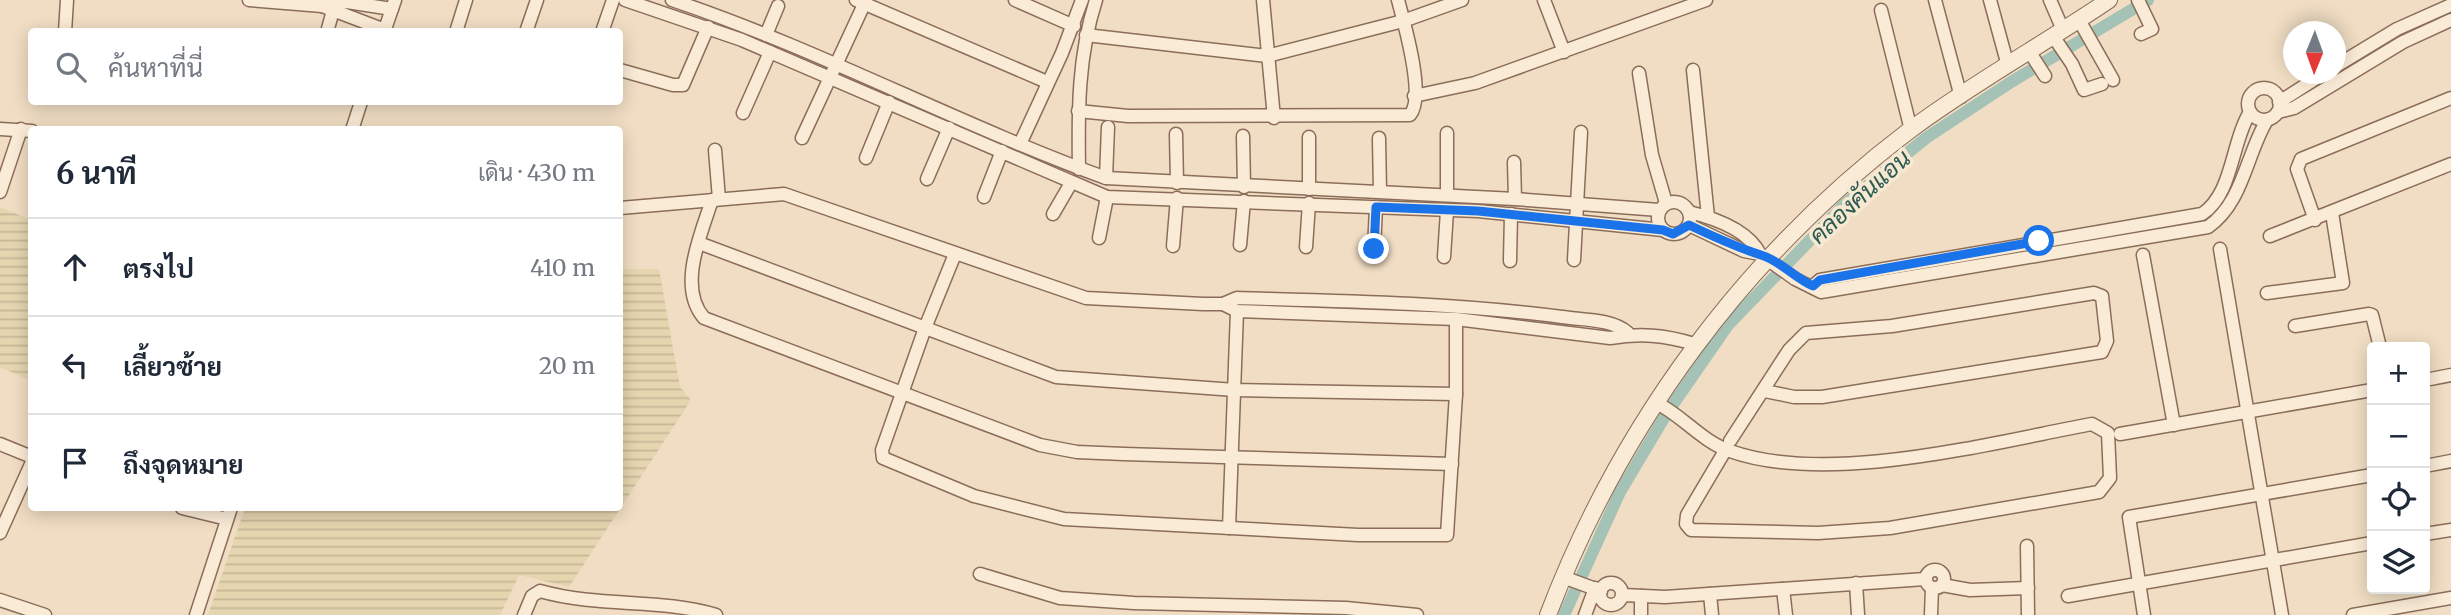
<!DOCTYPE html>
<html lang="th">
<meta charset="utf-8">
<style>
:root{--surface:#fff;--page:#f2f2f3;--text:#1f2937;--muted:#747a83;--line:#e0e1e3}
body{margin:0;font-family:Merriweather,Sarabun,serif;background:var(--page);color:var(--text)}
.controls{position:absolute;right:21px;bottom:21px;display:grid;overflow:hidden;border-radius:7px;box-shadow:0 4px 18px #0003}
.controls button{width:63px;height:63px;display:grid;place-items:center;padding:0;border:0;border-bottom:2px solid var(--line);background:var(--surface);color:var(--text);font:35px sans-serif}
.compass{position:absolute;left:2283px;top:21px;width:63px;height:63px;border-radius:50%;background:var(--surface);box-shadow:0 4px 18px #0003;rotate:181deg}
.stop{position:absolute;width:21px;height:21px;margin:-16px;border:5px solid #1a73e8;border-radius:50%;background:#fff}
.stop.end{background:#1a73e8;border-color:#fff;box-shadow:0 2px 7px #0008}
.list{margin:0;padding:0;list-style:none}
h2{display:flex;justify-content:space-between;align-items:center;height:91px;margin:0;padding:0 28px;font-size:30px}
h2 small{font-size:23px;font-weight:400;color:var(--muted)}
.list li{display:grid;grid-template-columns:46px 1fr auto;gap:21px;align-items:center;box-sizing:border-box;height:98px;padding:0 28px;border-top:2px solid var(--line)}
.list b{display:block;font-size:26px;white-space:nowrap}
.list em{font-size:23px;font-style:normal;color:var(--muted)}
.icon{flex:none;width:38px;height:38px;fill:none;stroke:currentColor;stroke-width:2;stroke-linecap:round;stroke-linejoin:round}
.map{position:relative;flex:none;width:2451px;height:615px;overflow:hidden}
.search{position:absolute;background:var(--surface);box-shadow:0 4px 18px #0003;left:28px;top:28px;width:595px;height:77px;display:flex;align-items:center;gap:18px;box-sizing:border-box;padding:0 24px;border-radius:7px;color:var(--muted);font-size:26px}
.panel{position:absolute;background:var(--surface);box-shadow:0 4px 18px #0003;left:28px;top:126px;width:595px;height:385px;border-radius:7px}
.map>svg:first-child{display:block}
</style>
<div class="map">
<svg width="2451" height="615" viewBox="0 0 2451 615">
<defs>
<pattern id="farmland-rules" width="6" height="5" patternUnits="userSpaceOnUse" patternTransform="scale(1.75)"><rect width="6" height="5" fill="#e6d6b0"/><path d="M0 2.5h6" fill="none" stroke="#c6b897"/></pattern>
</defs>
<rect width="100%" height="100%" fill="#f0ddc3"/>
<g fill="url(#farmland-rules)">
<polygon points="0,207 31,220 31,381 0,367"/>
<polygon points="620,269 659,269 680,387 691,400 569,587 519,575 500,615 208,615 245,508 620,508"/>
</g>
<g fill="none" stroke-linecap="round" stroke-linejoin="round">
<polyline stroke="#a5c2b6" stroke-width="12" points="1564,615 1620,492 1667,413 1728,325 1846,203 1926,138 2011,82 2148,0"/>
<defs>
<g id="minor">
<polyline points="249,0 322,6 347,2 392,9"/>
<polyline points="625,0 742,40 1107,197 1478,211 1663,230"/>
<path d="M672,0C821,50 959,125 1106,178L1515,199L1659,210"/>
<polyline points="856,0 1047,82"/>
<polyline points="1015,0 1074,26"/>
<polyline points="1263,0 1274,118"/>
<polyline points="1544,0 1564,52"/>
<polyline points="1935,0 1961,97"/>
<polyline points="1990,0 2008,66"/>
<polyline points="2050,0 2063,30"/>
<polyline points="2138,0 2152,29 2141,34"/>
<polyline points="322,6 385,30"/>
<polyline points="1881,10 1911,130"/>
<polyline points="2079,20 2113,80"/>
<polyline points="65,32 67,0"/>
<polyline points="327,32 334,7"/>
<polyline points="384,32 395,0"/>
<polyline points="456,32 466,0"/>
<polyline points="526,32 537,0"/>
<polyline points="602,32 613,0"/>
<polyline points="766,35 778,6"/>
<polyline points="1086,35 1267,56 1403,21 1462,0"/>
<polyline points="2053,36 2072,64 2084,90 2102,84"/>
<polyline points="2029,51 2045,76"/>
<polyline points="2336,66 2397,29 2451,5"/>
<polyline points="620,70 673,85 683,85 708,27"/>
<polyline points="1693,70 1708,217"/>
<polyline points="1639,73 1652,155 1666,203"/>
<circle cx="2264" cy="104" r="16"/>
<polyline points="1414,96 1475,83 1706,0"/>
<polyline points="2279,102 2323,74"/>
<path d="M1078,111L1128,116L1410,115C1426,96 1404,23 1398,0"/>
<polyline points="2278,112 2294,108 2403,42 2451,20"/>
<polyline points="743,113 770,52"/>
<polyline points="0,129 32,131"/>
<polyline points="352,130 361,102"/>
<polyline points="1447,133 1447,195"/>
<polyline points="1176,134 1177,183"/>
<polyline points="1243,136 1244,187"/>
<polyline points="1309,137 1309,189"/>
<polyline points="802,138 866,0"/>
<polyline points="1379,138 1380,192"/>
<polyline points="1020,144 1062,53 1082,0"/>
<polyline points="715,150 719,199"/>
<polyline points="866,158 889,102"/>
<polyline points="1514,162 1515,199"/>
<path d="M1079,169C1078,110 1078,56 1096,0"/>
<polyline points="1106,178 1108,127"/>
<polyline points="927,179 949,128"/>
<polyline points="0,192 21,129"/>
<polyline points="984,197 1002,151"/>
<path d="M712,200C701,234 677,287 704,318L1040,445L1077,452L1124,454L1452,464"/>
<circle cx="1674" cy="218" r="16"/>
<path d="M620,208L784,194L1086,298L1203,304H1223L1237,298C1346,301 1454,303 1562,317C1583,320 1613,319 1628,333"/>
<path d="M1689,212C1714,218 1748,230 1760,254"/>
<polyline points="1053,214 1071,183"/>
<polyline points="2315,220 2297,169 2301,159 2451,98"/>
<path d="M1689,225L1744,251L1760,254L1795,279L1821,292L2208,227C2243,203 2246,155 2267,120"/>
<polyline points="2270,236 2451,164"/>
<polyline points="1099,238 1107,197"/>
<polyline points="699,243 1056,377 1235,390 1456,394"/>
<polyline points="1240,245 1244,201"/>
<polyline points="1173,246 1177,198"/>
<polyline points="1306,247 1309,203"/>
<polyline points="1374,249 1376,207"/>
<polyline points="2220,249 2282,615"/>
<polyline points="955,254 925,328 882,450 883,458 974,496 1064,519 1358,535 1447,535 1456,394 1456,319"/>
<polyline points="2143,255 2174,425"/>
<polyline points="1444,257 1447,211"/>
<polyline points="1574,260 1581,132"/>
<polyline points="1510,261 1511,214"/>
<path d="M1813,286L1820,280L2202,214C2233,194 2231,143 2250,112"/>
<polyline points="2267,293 2343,283 2332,213"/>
<path d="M1223,304L1237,311L1456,319L1610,338C1640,333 1665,335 1694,344"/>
<polyline points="2295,326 2369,314 2372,315 2380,347"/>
<polyline points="2425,380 2451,375"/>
<path d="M1655,402C1682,415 1701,441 1730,451C1828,486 1990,443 2092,424L2108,433L2110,478L2099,492L1890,528L1818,533L1691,530L1686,524L1687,515L1726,449"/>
<polyline points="2120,434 2372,390"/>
<polyline points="1730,441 1789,350 1806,333 1892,326 2094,293 2102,296 2107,341 2102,352 1822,397 1794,397 1765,391"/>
<polyline points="0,444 32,457"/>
<polyline points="2425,466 2451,461"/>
<polyline points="182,508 227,519"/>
<polyline points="1229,528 1237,311"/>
<polyline points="0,533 32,462"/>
<polyline points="2425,534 2451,530"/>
<polyline points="2027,546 2028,615"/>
<circle cx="1935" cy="579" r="9"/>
<polyline points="980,574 1060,598 1134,603 1346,608 1417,615"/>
<polyline points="1563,577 1601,591"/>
<circle cx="1611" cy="594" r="11"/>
<polyline points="1856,583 1858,615"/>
<polyline points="1942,585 1970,590 2028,588"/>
<polyline points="1783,589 1786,615"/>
<polyline points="1710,594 1712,615"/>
<polyline points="1623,595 1665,597 1925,579"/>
<polyline points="1641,596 1641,615"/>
<polyline points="2068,596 2372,543"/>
<polyline points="0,600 45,615"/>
<polyline points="196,615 231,508"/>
<path d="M524,615L532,596L540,591C600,608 661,598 716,615"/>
<polyline points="1585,615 1595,588"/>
<polyline points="1931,615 1932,588"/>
<polyline points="2144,615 2129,517 2372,475"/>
<polyline points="2353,615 2451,598"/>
</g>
<path id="tertiary" d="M1548,615C1621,423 1746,254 1910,130C1973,83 2044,44 2109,0"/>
</defs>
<use href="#minor" stroke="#8b6d59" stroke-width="15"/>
<use href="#tertiary" stroke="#8b6d59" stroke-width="18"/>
<use href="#minor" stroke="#faebd6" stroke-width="12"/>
<use href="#tertiary" stroke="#faebd6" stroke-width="16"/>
</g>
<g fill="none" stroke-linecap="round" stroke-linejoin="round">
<path stroke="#1a73e8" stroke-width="9" d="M1374,249L1376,207L1478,211L1663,230L1673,234L1689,225C1712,236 1736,247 1761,255C1779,260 1795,278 1813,286L1820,280L2039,241"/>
</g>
<g text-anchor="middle" stroke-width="7" stroke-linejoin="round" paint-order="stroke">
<g font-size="24" font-style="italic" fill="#2c5a51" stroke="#f7e8d2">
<text transform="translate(1860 197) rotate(-42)" y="8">คลองคันแอน</text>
</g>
</g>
</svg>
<div class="controls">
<button>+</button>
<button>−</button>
<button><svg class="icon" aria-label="locate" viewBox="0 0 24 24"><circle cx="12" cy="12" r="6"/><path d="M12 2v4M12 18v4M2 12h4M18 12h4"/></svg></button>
<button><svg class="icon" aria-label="layers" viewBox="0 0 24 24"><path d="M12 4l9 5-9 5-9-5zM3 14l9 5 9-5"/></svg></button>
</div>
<svg class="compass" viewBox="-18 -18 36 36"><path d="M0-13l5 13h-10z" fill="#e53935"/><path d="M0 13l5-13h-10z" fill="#747a83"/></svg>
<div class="stop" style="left:2039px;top:241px"></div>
<div class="stop end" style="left:1374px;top:249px"></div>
<div class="search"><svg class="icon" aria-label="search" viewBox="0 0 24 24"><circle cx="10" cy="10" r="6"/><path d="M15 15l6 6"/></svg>ค้นหาที่นี่</div>
<section class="panel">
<h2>6 นาที<small>เดิน · 430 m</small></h2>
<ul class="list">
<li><svg class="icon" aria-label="ahead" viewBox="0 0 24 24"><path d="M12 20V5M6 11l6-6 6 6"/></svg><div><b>ตรงไป</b></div><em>410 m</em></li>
<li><svg class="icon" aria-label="left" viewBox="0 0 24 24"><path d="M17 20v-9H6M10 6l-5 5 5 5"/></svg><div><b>เลี้ยวซ้าย</b></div><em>20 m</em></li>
<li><svg class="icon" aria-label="arrive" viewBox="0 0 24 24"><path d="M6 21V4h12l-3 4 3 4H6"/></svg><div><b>ถึงจุดหมาย</b></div></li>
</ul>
</section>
</div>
